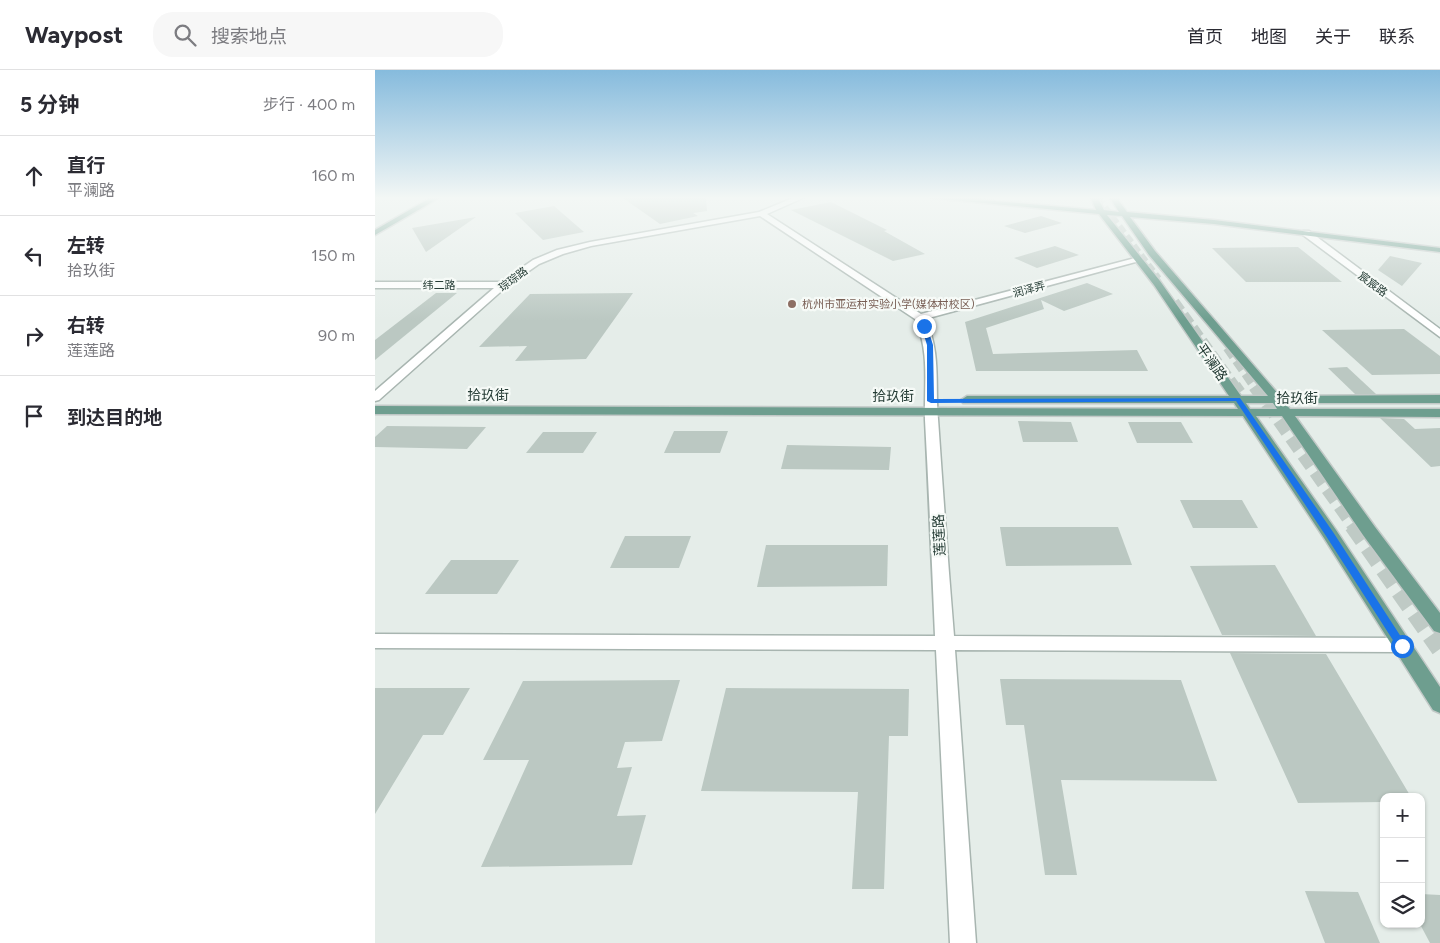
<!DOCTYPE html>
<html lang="zh">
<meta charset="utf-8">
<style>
:root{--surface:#fff;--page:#f7f7f7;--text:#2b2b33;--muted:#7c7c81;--line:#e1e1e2}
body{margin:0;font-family:Figtree,"Noto Sans SC",sans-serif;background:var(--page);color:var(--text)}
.controls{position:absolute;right:15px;bottom:15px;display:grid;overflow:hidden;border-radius:10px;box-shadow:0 1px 4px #0004}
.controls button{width:45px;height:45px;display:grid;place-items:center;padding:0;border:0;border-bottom:1px solid var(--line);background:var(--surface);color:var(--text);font:25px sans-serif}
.stop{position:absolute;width:15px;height:15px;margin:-11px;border:4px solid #1a73e8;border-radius:50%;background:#fff}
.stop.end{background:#1a73e8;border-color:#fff;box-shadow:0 1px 5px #0008}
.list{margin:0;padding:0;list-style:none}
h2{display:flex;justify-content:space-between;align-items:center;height:65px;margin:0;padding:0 20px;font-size:21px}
h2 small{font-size:16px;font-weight:400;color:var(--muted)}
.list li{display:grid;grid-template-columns:32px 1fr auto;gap:15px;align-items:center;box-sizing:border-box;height:80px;padding:0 20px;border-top:1px solid var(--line)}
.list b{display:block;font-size:19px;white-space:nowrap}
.list p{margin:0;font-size:16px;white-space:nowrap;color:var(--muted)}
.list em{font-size:16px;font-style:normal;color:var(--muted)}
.icon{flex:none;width:28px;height:28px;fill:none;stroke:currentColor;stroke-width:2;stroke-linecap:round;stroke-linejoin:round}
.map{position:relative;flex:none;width:1065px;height:873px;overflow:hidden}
header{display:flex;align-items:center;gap:30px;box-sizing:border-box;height:70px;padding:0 25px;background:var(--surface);border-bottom:1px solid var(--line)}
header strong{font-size:24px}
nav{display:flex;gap:28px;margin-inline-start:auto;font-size:18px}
.search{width:350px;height:45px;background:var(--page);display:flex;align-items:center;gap:12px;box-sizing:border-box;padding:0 18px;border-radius:20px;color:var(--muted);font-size:19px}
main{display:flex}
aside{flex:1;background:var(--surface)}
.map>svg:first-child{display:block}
</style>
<header>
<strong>Waypost</strong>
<div class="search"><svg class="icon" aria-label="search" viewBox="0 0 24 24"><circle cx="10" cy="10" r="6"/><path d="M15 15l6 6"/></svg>搜索地点</div>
<nav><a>首页</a><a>地图</a><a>关于</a><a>联系</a></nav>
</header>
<main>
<aside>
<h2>5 分钟<small>步行 · 400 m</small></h2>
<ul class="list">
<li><svg class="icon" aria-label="ahead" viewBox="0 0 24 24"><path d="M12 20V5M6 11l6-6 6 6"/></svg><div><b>直行</b><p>平澜路</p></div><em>160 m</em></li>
<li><svg class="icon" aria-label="left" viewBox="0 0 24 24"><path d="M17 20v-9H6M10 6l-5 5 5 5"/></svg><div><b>左转</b><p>拾玖街</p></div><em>150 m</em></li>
<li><svg class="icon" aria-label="right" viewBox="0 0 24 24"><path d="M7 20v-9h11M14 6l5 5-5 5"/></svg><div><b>右转</b><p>莲莲路</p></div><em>90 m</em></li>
<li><svg class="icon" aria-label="arrive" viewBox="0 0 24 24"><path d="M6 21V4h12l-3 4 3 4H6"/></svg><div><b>到达目的地</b></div></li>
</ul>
</aside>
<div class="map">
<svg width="1065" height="873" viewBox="0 0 1065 873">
<rect width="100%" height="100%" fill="#e5ede9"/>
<g fill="#bbc8c2">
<polygon points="248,128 331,128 332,141 318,143 323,146 285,154"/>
<polygon points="456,132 512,160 509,161 550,184 518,191 416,140"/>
<polygon points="179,136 209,162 168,170 140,143"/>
<polygon points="666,146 687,153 650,163 629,156"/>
<polygon points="101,147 51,182 37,158"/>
<polygon points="680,176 704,185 662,198 639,188"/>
<polygon points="923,177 967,212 871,212 837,178"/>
<polygon points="1015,186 1047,193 1027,216 1003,200"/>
<polygon points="712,213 738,224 689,241 666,230 669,239 611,258 618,284 762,280 773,301 601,301 590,252"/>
<polygon points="61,223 82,223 0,290 0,270"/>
<polygon points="258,223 211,289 140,291 152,276 104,277 155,224"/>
<polygon points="1029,259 1065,286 1065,304 997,305 947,260"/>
<polygon points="972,297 1001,324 980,324 953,298"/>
<polygon points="1005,348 1029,349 1040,359 1065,358 1065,396 1056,397"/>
<polygon points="643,351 696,352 703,372 648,372"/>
<polygon points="753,352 806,352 818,373 762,373"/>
<polygon points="12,356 111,357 92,379 0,377 0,367"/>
<polygon points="299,361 353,361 345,383 289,383"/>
<polygon points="168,362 222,362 208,383 151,383"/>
<polygon points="412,375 516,377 514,400 406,399"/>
<polygon points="805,430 867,430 883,458 818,458"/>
<polygon points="625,457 743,457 757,495 631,496"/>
<polygon points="250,466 316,466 304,498 235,498"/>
<polygon points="391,475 513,475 512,516 382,517"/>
<polygon points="76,490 144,490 122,524 50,524"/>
<polygon points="900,495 941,566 847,565 815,496"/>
<polygon points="855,583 951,584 1036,727 1009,727 1009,732 923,733"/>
<polygon points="625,609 806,610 842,711 686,710 702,805 670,805 649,655 631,655"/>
<polygon points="305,610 287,671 250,672 242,698 257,697 242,746 271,745 257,795 106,797 154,690 108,690 148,611"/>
<polygon points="0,618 95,618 68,665 48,665 0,744"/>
<polygon points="351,618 534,619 533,666 514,666 509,819 477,819 483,722 326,721"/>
<polygon points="930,821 983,822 1005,873 950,873"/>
<polygon points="1046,824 1065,825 1065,873 1055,873 1046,856"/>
</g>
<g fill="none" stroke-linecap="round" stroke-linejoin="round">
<polyline stroke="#bfcac5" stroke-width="8" stroke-dasharray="8 4" stroke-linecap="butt" points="722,128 783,209"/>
<g stroke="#bfcac5" stroke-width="11" stroke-dasharray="11 5" stroke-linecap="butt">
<polyline points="799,232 860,317"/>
<polyline points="853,277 881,317"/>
</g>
<g stroke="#bfcac5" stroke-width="14" stroke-dasharray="14 7" stroke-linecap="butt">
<polyline points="859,316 864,323"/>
<polyline points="880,316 979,456"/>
</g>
<polyline stroke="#bfcac5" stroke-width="18" stroke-dasharray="18 9" stroke-linecap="butt" points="978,455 1065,579"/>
<defs>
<g id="minor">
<path d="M418,128H428L392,144L546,244L764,187L768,190L550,249C566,280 560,315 563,349C568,422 573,494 579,566L1027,568L1034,570L1036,575L1034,580L1027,582L580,580L601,873H575L561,580L0,578V564L560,566C557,494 554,422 550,350C549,315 555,281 540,249L385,146L216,176L188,184L164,194L131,217L4,330L0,331V321L119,218H0V212H126L158,190L182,180L215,172L384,142Z"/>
<polygon points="928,161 934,161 1065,259 1065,267 928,165"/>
</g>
<g id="major">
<polygon points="55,128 64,128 0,165 0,160"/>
<path d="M556,128H587L721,140L716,128H723L729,140L744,142L735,128H742L752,142L839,150L1065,178V182L839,154L755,147L780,181L905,326L1065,325V333H910L915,339H1065V347L920,346L1000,457L1065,543V563L1059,561L988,465L907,346H881L961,460L1065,617V643L1058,640L949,468L868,346L0,344V336L863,339L859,333H588L586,330L592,326H854L779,215L724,144ZM732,145L747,146L774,185L893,326H866L785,211ZM871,333H898L902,339H875Z"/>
</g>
</defs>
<use href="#minor" stroke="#a8b5b0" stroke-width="3"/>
<use href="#major" stroke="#c2c9c7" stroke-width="3"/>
<use href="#minor" fill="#fff" fill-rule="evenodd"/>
<use href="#major" fill="#6e9e8f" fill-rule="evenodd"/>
</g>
<linearGradient id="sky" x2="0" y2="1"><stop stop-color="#86bbdd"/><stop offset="0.51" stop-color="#f3f7f5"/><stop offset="1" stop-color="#f3f7f5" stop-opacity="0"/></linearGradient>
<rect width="1065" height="251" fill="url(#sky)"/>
<polygon fill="#1a73e8" points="549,254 552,256 558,275 559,329 865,328 958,462 1030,573 1030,578 1023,578 951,466 861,331 556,333 552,331 552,275 546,256"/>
<circle fill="#8d6e63" stroke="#f6faf7" stroke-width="2" cx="417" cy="234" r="5"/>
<g text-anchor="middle" stroke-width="4.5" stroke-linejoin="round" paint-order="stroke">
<g font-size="11" fill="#263d36" stroke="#f6faf7">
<text transform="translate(138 209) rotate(-37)" y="4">琮琮路</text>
<text transform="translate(998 214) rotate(37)" y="4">宸宸路</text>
<text x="64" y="219">纬二路</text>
<text transform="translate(654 219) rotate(-15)" y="4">润泽弄</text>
</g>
<g font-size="11" fill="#785e54" stroke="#f6faf7" text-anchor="start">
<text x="427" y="238">杭州市亚运村实验小学(媒体村校区)</text>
</g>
<g font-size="14" fill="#263d36" stroke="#f6faf7">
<text transform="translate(837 292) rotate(55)" y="5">平澜路</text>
<text x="113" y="330">拾玖街</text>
<text x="518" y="331">拾玖街</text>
<text x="922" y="333">拾玖街</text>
<text transform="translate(564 465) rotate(-93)" y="5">莲莲路</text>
</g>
</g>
</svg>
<div class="controls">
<button>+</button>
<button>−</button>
<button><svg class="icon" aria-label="layers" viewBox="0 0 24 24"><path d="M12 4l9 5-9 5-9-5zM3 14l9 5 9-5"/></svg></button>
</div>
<div class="stop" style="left:1027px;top:576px"></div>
<div class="stop end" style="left:549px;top:256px"></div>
</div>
</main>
